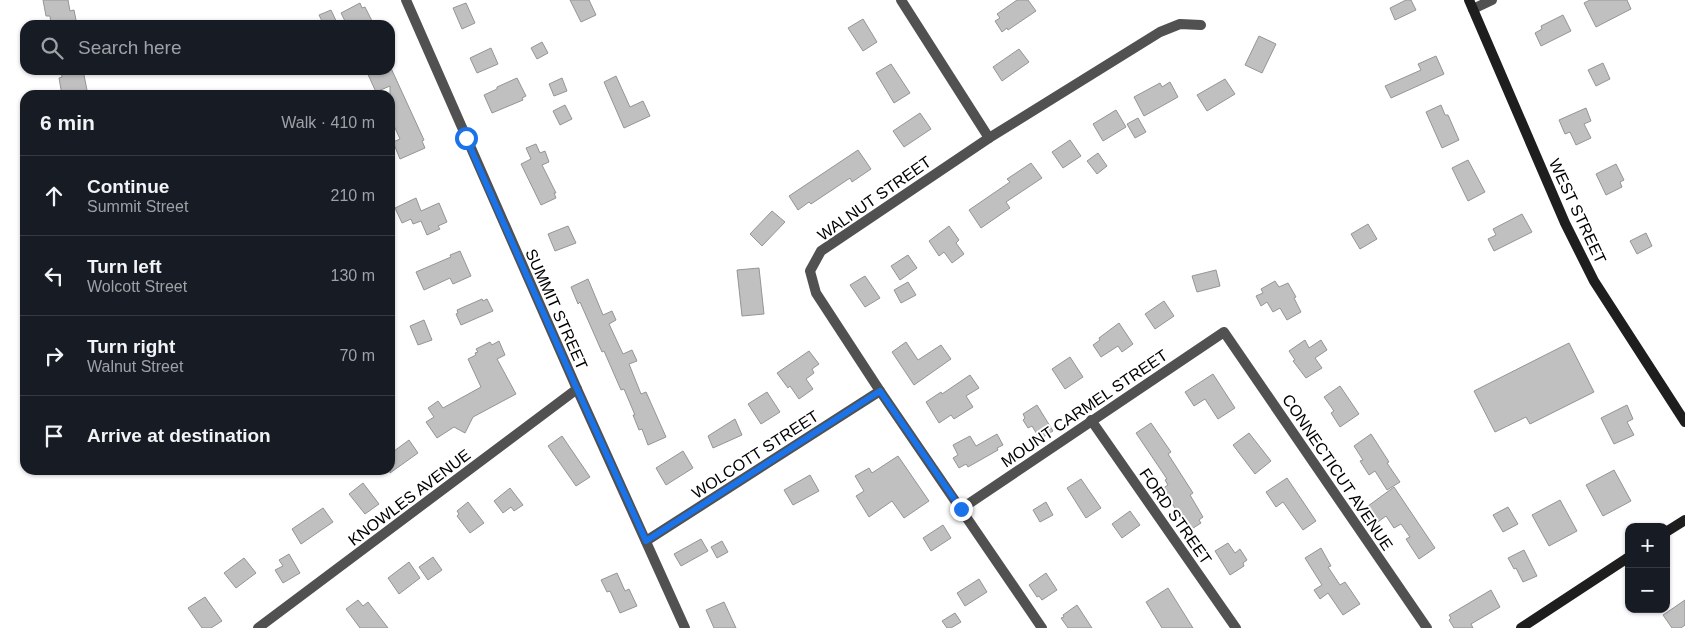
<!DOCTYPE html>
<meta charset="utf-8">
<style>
:root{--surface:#171b24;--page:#242831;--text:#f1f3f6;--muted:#9ea1a6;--line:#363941}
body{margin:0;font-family:Helvetica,sans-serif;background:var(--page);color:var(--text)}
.controls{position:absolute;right:15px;bottom:15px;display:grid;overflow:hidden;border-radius:10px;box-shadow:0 1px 4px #0004}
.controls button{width:45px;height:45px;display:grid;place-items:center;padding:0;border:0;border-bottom:1px solid var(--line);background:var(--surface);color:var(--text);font:25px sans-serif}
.stop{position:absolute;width:15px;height:15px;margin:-11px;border:4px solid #1a73e8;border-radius:50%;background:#fff}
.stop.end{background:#1a73e8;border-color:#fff;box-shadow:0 1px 5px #0008}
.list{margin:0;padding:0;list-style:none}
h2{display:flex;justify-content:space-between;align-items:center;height:65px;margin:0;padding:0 20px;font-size:21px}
h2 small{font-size:16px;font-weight:400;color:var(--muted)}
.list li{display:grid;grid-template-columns:32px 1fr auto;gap:15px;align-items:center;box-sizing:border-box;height:80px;padding:0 20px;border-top:1px solid var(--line)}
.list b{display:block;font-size:19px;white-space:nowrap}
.list p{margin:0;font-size:16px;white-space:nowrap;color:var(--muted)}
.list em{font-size:16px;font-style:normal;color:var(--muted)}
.icon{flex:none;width:28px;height:28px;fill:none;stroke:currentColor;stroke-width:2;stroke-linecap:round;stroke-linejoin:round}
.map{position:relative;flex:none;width:1685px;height:628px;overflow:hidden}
.search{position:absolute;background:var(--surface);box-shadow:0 1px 4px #0004;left:20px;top:20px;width:375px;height:55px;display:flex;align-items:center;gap:12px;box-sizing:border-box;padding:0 18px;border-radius:15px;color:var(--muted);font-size:19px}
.panel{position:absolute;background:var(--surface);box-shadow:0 1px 4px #0004;left:20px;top:90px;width:375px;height:385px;border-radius:15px}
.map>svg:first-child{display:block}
</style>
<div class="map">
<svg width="1685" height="628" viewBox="0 0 1685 628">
<rect width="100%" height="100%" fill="#fff"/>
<g fill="#c0c0c0" stroke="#959595">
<polygon points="43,0 68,0 70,11 74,10 77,25 51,25 50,16 46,16"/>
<polygon points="570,0 589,0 596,15 581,22"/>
<polygon points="1017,0 1028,0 1036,11 1008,30 1007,28 1002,32 995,21 1000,18 997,14"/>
<polygon points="1406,0 1411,0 1416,10 1395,20 1390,8"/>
<polygon points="1590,0 1627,0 1631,9 1596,27 1584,3"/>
<polygon points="360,3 362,8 365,7 374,25 347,25 341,13"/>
<polygon points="466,3 475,23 462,29 453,8"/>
<polygon points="331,10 338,25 324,25 319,15"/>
<polygon points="1563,15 1571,31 1541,46 1535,33 1542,29 1541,26"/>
<polygon points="863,19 877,42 863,51 848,28"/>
<polygon points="1259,36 1276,44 1262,73 1245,65"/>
<polygon points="542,42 548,53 537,59 531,48"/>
<polygon points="491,48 498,64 477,73 470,58"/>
<polygon points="1019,49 1029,62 1002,81 993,67"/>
<polygon points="1436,56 1444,74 1391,98 1385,86 1421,70 1418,64"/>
<polygon points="1603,63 1610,79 1596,86 1588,70"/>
<polygon points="891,64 910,93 894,103 876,73"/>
<polygon points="390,66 424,140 422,141 425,148 400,159 393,142 400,139 390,117 390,86 376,92 366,70 390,70"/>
<polygon points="61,70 83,70 88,95 62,95 59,78 62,77"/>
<polygon points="616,76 630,107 643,101 650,116 624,128 604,82"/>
<polygon points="517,78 526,96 522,98 523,100 492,113 484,95 497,89 497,87"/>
<polygon points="562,78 567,91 554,96 549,84"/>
<polygon points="1225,79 1235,94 1207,111 1197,95"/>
<polygon points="1170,82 1178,97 1144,116 1134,97 1160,83 1162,87"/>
<polygon points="565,105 572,119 560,125 553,111"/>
<polygon points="1441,105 1445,115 1448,115 1459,140 1442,148 1426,112"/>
<polygon points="1586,108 1591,121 1584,124 1591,138 1576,145 1570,132 1565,134 1559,120"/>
<polygon points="1116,110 1126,127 1103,141 1093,124"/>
<polygon points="920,113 931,129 904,147 893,131"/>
<polygon points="1138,118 1146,132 1135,138 1127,124"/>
<polygon points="1070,140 1081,156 1063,168 1052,152"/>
<polygon points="536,144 540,153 545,151 549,162 542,165 556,193 554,193 556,198 541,205 521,164 531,159 526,148"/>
<polygon points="858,150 871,169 852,182 850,178 811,204 809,202 798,210 789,196"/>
<polygon points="1098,153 1107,166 1097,174 1087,161"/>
<polygon points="1468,160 1485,192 1468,201 1452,168"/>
<polygon points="1031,163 1042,178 1006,202 1010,208 981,228 969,210 1010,182 1007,179"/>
<polygon points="1616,164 1624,180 1620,182 1622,187 1606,195 1596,174"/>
<polygon points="416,198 421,211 439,203 447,222 438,226 440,229 427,235 421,221 413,224 411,219 402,223 395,208"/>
<polygon points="772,211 785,222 762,246 750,234"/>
<polygon points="1522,214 1532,232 1494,251 1488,239 1496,235 1493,229"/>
<polygon points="1368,224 1377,239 1360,249 1351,234"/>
<polygon points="568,226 576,243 555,251 548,234"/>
<polygon points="949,226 959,240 956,243 964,254 952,263 944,252 939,256 929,241"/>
<polygon points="1646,233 1652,246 1637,254 1630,241"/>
<polygon points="460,251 471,276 453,284 450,278 424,290 416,272 451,257 450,255"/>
<polygon points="908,255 917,268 900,280 891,266"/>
<polygon points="759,268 764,314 742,316 737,270"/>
<polygon points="1216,270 1220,286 1197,292 1192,276"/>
<polygon points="865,276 880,298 865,307 850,285"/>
<polygon points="588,279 603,315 612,311 616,320 609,324 623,354 632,350 637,361 629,364 641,394 646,392 666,437 648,445 642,429 639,430 633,415 635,415 624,389 621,390 604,351 602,352 580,302 578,304 571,287"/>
<polygon points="1275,281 1279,287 1288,283 1296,297 1294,298 1301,312 1287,320 1280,308 1273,312 1267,302 1261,306 1256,296 1263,293 1261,289"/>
<polygon points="908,282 916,295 901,303 894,290"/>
<polygon points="482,299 483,301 487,299 493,311 461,325 456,314 458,313 457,310"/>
<polygon points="1164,301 1174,316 1155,329 1145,314"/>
<polygon points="424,320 432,340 418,345 410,326"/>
<polygon points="1119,323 1133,344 1122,352 1118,346 1101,357 1093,345 1100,340 1099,338"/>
<polygon points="1305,340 1309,348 1321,340 1327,350 1315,358 1322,368 1306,378 1293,361 1295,360 1289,351"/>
<polygon points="499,341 505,355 497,359 516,394 473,417 465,433 454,427 437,438 426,422 434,417 428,408 438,401 443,408 481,387 468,359 476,355 475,353 478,352 476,349 490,342 492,345"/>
<polygon points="906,342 918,360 941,345 951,359 914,385 892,352"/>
<polygon points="1569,343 1594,392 1530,424 1526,417 1495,432 1474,391"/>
<polygon points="809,351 819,364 812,369 814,373 806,379 813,389 799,399 790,386 788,388 777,373"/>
<polygon points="1070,357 1083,377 1065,389 1052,369"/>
<polygon points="1213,374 1235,408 1218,419 1205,399 1194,406 1185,392"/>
<polygon points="970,375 979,388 966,396 973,407 954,419 951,415 939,423 926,402 941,392 942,394"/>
<polygon points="1340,386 1359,414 1340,427 1331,413 1334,411 1324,397"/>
<polygon points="767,392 780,412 761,424 748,404"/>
<polygon points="1037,405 1053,431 1040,439 1032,426 1028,428 1023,420 1025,418 1023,414"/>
<polygon points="1627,405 1633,419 1627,422 1634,435 1614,444 1601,418"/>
<polygon points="735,419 742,435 713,448 708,436"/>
<polygon points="1151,423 1171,452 1168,454 1193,493 1190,495 1203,517 1199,520 1201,523 1190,530 1162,489 1168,485 1165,480 1167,479 1136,433"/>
<polygon points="1249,433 1271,461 1255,474 1233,445"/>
<polygon points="997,434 1003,445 997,448 998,450 968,467 966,464 959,468 953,458 958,455 953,445 970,436 976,446"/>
<polygon points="1371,434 1389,462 1387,463 1400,482 1387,490 1375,471 1369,475 1360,461 1363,460 1354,446"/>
<polygon points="562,436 590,477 576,486 548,446"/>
<polygon points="409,440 418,453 390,473 390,454"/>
<polygon points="683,451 693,468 666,485 656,468"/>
<polygon points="898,456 929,501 904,518 892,501 869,517 856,496 864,491 855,476 869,468 872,473"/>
<polygon points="1614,470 1631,501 1603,516 1586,485"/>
<polygon points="810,475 819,491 793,505 784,490"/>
<polygon points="1287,478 1316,521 1303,530 1283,502 1276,507 1266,492"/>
<polygon points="1081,479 1101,508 1086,518 1067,488"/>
<polygon points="363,483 379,504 365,514 349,494"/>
<polygon points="1394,487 1435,548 1419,559 1406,539 1410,537 1401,524 1394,528 1386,516 1375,524 1364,509"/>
<polygon points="510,488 523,505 514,511 511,507 503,513 494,501"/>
<polygon points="1560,500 1577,531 1549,546 1532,515"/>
<polygon points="468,502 484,523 470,533 457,516 459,514 457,511"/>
<polygon points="1046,502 1053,515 1040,522 1033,510"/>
<polygon points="1508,507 1518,524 1503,532 1493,515"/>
<polygon points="323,508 333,522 301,544 292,529"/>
<polygon points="1130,511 1140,525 1122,538 1112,524"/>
<polygon points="943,525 951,538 931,551 923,538"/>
<polygon points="701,539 708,551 681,566 674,554"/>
<polygon points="722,541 728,552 717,558 711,547"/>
<polygon points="1228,543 1235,553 1240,549 1247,560 1243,563 1244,566 1230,575 1215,551"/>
<polygon points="1321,548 1331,566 1328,567 1340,585 1345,582 1360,604 1343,615 1328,593 1320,599 1314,590 1322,585 1305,558"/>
<polygon points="1524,550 1537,576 1523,582 1516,568 1514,569 1508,558"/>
<polygon points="289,554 300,573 283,583 275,570 283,566 279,560"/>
<polygon points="433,557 442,570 428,580 419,567"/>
<polygon points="244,558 256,573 236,588 224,573"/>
<polygon points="409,562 420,578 399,594 388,578"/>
<polygon points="617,573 625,591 629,589 637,606 620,613 610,591 607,592 601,580"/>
<polygon points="1046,573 1057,590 1042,600 1039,596 1037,597 1029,585"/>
<polygon points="979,579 987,592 965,606 957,593"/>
<polygon points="1168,588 1193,628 1162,628 1146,602"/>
<polygon points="1491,590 1500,607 1471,624 1473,628 1454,628 1449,620 1451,618 1449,615"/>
<polygon points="205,597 222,621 211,628 202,628 188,608"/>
<polygon points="358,600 363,606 368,602 388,628 360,628 346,609"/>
<polygon points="1685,600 1685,625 1681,628 1672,628 1663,615"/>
<polygon points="724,602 736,628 714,628 706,610"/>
<polygon points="1077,605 1092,628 1068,628 1061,618 1064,617 1063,615"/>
<polygon points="955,613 961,622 951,628 947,628 942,621"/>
</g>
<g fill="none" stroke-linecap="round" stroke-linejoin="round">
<g stroke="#515151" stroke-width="10">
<polyline points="406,0 577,389 685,628"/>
<polyline points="901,0 989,138"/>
<polyline points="1473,9 1492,0"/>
<polyline points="1091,420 1236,628"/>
<polyline points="961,509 1224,332 1427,628"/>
<polyline points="646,541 880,391"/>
<polyline points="258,628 577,389"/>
<polyline points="1042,628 880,391 816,293 810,271 821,251 989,138 1160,32 1180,24 1201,25"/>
</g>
<g stroke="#1e1e1e" stroke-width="10">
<polyline points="1469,0 1565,223 1594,281 1685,422"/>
<polyline points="1666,532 1685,520"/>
<polyline points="1521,628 1629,557"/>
</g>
</g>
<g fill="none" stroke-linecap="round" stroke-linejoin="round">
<polyline stroke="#1a73e8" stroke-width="6" points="466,138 577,389 646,541 880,391 961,509"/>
</g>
<g text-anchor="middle" stroke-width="4" stroke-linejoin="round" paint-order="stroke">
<g font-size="16" fill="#000" stroke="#fff">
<text transform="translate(874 198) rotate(-35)" y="6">WALNUT STREET</text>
<text transform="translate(1578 211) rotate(65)" y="6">WEST STREET</text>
<text transform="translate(557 309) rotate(66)" y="6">SUMMIT STREET</text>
<text transform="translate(1084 408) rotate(-34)" y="6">MOUNT CARMEL STREET</text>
<text transform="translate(755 454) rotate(-33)" y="6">WOLCOTT STREET</text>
<text transform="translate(1338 472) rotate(56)" y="6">CONNECTICUT AVENUE</text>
<text transform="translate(409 497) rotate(-37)" y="6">KNOWLES AVENUE</text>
<text transform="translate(1176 516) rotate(55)" y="6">FORD STREET</text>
</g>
</g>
</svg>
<div class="controls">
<button>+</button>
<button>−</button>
</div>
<div class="stop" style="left:466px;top:138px"></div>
<div class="stop end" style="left:961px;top:509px"></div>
<div class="search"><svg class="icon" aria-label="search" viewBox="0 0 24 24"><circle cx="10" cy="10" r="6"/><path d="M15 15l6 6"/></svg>Search here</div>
<section class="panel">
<h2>6 min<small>Walk · 410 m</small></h2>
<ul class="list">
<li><svg class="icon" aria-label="ahead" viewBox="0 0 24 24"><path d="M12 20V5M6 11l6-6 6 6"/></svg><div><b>Continue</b><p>Summit Street</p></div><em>210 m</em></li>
<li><svg class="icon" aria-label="left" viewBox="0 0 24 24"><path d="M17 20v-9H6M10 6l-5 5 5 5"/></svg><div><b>Turn left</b><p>Wolcott Street</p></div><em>130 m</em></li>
<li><svg class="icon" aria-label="right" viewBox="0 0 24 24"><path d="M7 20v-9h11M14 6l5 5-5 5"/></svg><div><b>Turn right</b><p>Walnut Street</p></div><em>70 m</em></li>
<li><svg class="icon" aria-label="arrive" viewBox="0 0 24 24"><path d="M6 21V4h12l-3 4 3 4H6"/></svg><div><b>Arrive at destination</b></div></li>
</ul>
</section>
</div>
